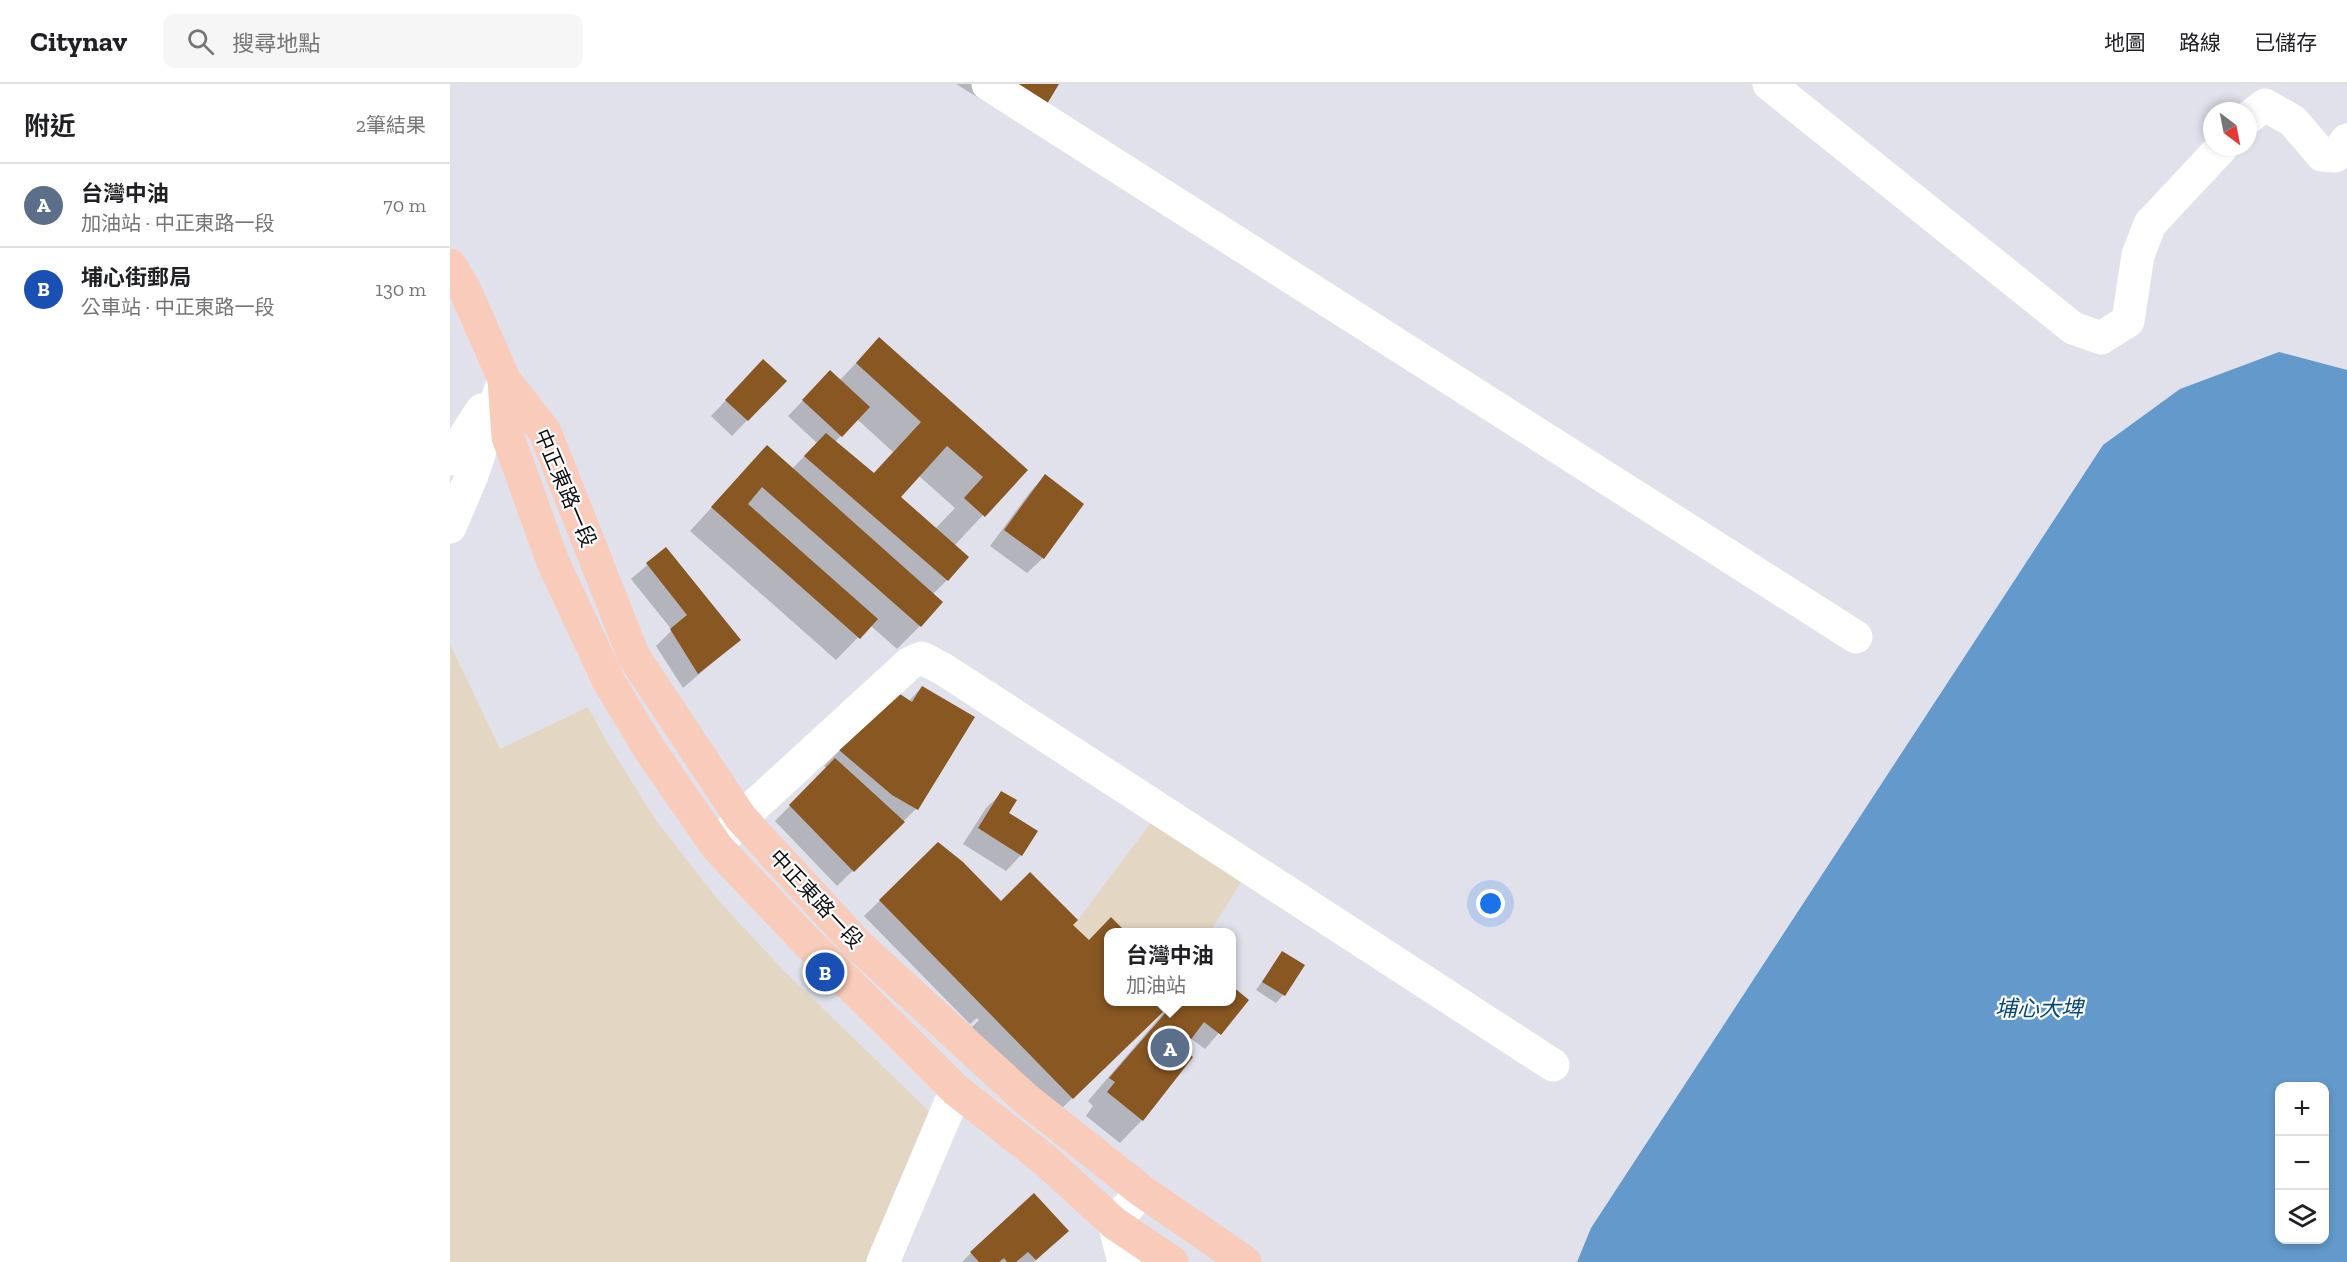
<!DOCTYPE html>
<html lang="zh-TW">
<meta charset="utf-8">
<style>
:root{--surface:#fff;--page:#f6f6f6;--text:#202124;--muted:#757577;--line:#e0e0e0;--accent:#605cd4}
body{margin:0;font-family:"Zilla Slab","Noto Sans TC",serif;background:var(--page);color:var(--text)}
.controls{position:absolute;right:18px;bottom:18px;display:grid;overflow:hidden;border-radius:12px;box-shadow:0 3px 9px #0003}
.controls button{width:54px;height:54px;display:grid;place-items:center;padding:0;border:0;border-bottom:2px solid var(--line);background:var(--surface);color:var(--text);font:30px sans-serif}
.compass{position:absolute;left:1753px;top:18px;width:54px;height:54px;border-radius:50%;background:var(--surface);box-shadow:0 3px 9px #0003;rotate:148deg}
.you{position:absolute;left:1041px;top:820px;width:21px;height:21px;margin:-15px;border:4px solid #fff;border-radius:50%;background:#1a73e8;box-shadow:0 0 0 9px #1a73e833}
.badge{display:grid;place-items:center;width:39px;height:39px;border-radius:50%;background:var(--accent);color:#fff;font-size:20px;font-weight:700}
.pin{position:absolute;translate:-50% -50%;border:3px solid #fff;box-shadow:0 2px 6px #0006}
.popup{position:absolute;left:654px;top:844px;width:132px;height:78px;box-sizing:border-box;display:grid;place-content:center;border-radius:12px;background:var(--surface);filter:drop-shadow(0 2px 4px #0005);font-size:20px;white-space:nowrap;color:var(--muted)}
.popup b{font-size:22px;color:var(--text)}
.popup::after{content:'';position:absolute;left:50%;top:100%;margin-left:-12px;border:12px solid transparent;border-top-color:var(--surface)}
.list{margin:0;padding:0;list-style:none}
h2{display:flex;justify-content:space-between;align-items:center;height:78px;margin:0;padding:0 24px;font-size:26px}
h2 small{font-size:20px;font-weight:400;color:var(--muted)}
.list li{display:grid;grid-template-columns:39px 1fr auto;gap:18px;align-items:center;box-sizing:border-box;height:84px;padding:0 24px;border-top:2px solid var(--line)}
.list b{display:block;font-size:22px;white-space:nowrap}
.list p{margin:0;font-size:20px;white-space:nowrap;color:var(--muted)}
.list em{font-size:20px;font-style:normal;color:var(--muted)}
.icon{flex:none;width:33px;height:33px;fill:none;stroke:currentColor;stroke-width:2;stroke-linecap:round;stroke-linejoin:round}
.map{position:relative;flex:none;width:1897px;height:1178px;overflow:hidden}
header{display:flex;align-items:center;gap:36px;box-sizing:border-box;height:84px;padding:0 30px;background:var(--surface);border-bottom:2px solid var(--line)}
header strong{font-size:28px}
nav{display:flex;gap:33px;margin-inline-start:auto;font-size:21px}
.search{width:420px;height:54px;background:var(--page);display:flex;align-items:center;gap:15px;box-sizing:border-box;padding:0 21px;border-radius:12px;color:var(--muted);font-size:22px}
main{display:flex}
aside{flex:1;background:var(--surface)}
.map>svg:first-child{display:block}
</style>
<header>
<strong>Citynav</strong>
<div class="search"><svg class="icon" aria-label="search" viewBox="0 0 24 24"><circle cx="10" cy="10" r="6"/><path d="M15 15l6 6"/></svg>搜尋地點</div>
<nav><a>地圖</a><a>路線</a><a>已儲存</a></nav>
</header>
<main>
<aside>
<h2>附近<small>2筆結果</small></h2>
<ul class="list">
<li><span class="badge" style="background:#5c6f8a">A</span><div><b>台灣中油</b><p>加油站 · 中正東路一段</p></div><em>70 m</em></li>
<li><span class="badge" style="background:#1a4fb4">B</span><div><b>埔心街郵局</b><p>公車站 · 中正東路一段</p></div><em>130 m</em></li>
</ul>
</aside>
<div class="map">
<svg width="1897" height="1178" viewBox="0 0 1897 1178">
<rect width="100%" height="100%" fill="#e1e1ec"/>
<g fill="#e3d7c3">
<polygon points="0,560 50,665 138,623 157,658 205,735 268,816 335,888 480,1028 417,1178 0,1178"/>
<polygon points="703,736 793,795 760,848 658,848 658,876 572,962 537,926 624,841"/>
</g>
<path fill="#6399cb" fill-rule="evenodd" d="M1829,268L1897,286V1178H1127L1141,1144L1653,361L1730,305ZM1830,1002H1874V1156H1830Z"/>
<g fill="#0003" fill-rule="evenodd">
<polygon points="506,0 608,0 573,41"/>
<path d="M429,255L575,386L504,462L497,496L483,510L491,518L470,542L447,565L420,541L386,576L240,447L317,363L342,385L367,359L338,332L365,304L389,297ZM407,335L443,368L423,390L385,358ZM468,391L505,424L485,445L449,413Z"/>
<polygon points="298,293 335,297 282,352 261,332"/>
<polygon points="595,392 632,420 593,474 577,489 540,462 580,408"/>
<polygon points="216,465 289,556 233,604 206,562 222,546 181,495"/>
<polygon points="472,603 466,725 387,802 325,737 377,684 374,682 447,610 458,618"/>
<polygon points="552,709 571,771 556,787 513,760 536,724"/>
<polygon points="488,760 543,918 639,858 661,836 674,848 658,848 658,874 611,921 613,924 658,879 658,918 701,918 710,928 607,1029 515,950 529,936 527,934 520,940 414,832"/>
<polygon points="832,869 852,882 833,911 826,919 806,906"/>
<polygon points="782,904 797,916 755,965 740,954 731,966 692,1036 670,1059 636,1032 643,1022 638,1017 723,918 782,918"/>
<polygon points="601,1162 584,1178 512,1178 521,1169"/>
</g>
<g fill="#895722">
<polygon points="565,0 609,0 597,20"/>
<polygon points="429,253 578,386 535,433 514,414 533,393 497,362 451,413 519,473 498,497 354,372 376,349 424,389 471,338 406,279"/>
<polygon points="313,275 337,297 298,337 275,316"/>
<polygon points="380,286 420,323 392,353 352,316"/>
<polygon points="317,361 493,518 471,543 312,403 298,420 428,535 410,555 261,423"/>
<polygon points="595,390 634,420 594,475 554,446"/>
<polygon points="216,463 291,556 248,590 220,545 237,531 196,479"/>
<polygon points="472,602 525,633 468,726 442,711 389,666 447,608 462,618"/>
<polygon points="385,674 455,738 404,788 339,721"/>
<polygon points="551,707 567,716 559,729 588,747 572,772 528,744"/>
<polygon points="488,758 513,778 551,817 580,788 628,836 623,841 639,856 661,833 676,848 658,848 658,918 703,918 713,928 623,1015 429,816"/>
<polygon points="832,867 855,881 835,912 812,898"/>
<polygon points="782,902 799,916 771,951 754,938 733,966 743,973 693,1037 657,1008 665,998 659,994 725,918 782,918"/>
<polygon points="584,1109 619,1147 586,1176 578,1168 566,1178 557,1178 554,1174 549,1178 529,1178 520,1168"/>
</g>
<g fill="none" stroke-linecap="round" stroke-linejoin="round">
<g stroke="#fff" stroke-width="33">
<polyline points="538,0 1406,553"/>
<polyline points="1319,0 1623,244 1651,254 1678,237 1688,171 1700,140 1772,63"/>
<polyline points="1798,34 1815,21 1843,37 1872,71 1885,72 1897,56"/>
<polyline points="0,375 32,326"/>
<polyline points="0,443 22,391 54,295"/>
<polyline points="267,763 291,734 460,579 472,574 493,585 1103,981"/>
<polyline points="433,1178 506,1006"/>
<polyline points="674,1178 664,1139 692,1107"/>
</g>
<g stroke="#f8cbba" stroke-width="33">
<polyline points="0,181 15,206 54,295 95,348 184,573 291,734 408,861 576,1015 692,1107 795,1178"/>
<polyline points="54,295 58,353 103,478 159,598 200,666 267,763 356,857 506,1006 595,1076 664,1139 722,1178"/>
</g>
</g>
<g text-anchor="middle" stroke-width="4.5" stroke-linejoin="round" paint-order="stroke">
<g font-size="21" fill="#0f0f13" stroke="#fff">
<text transform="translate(115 404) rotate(67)" y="7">中正東路一段</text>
<text transform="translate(366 815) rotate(47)" y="7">中正東路一段</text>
</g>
<g font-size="22" font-style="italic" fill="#094978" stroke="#fff">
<text x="1589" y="932">埔心大埤</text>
</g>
</g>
</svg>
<div class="controls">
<button>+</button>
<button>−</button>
<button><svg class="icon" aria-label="layers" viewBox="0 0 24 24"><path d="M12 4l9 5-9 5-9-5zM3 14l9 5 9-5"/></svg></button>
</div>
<svg class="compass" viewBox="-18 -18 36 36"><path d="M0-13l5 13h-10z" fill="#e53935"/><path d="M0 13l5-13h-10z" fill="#757577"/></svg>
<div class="you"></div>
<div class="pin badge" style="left:720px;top:964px;background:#5c6f8a">A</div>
<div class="popup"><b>台灣中油</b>加油站</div>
<div class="pin badge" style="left:375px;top:888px;background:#1a4fb4">B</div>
</div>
</main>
